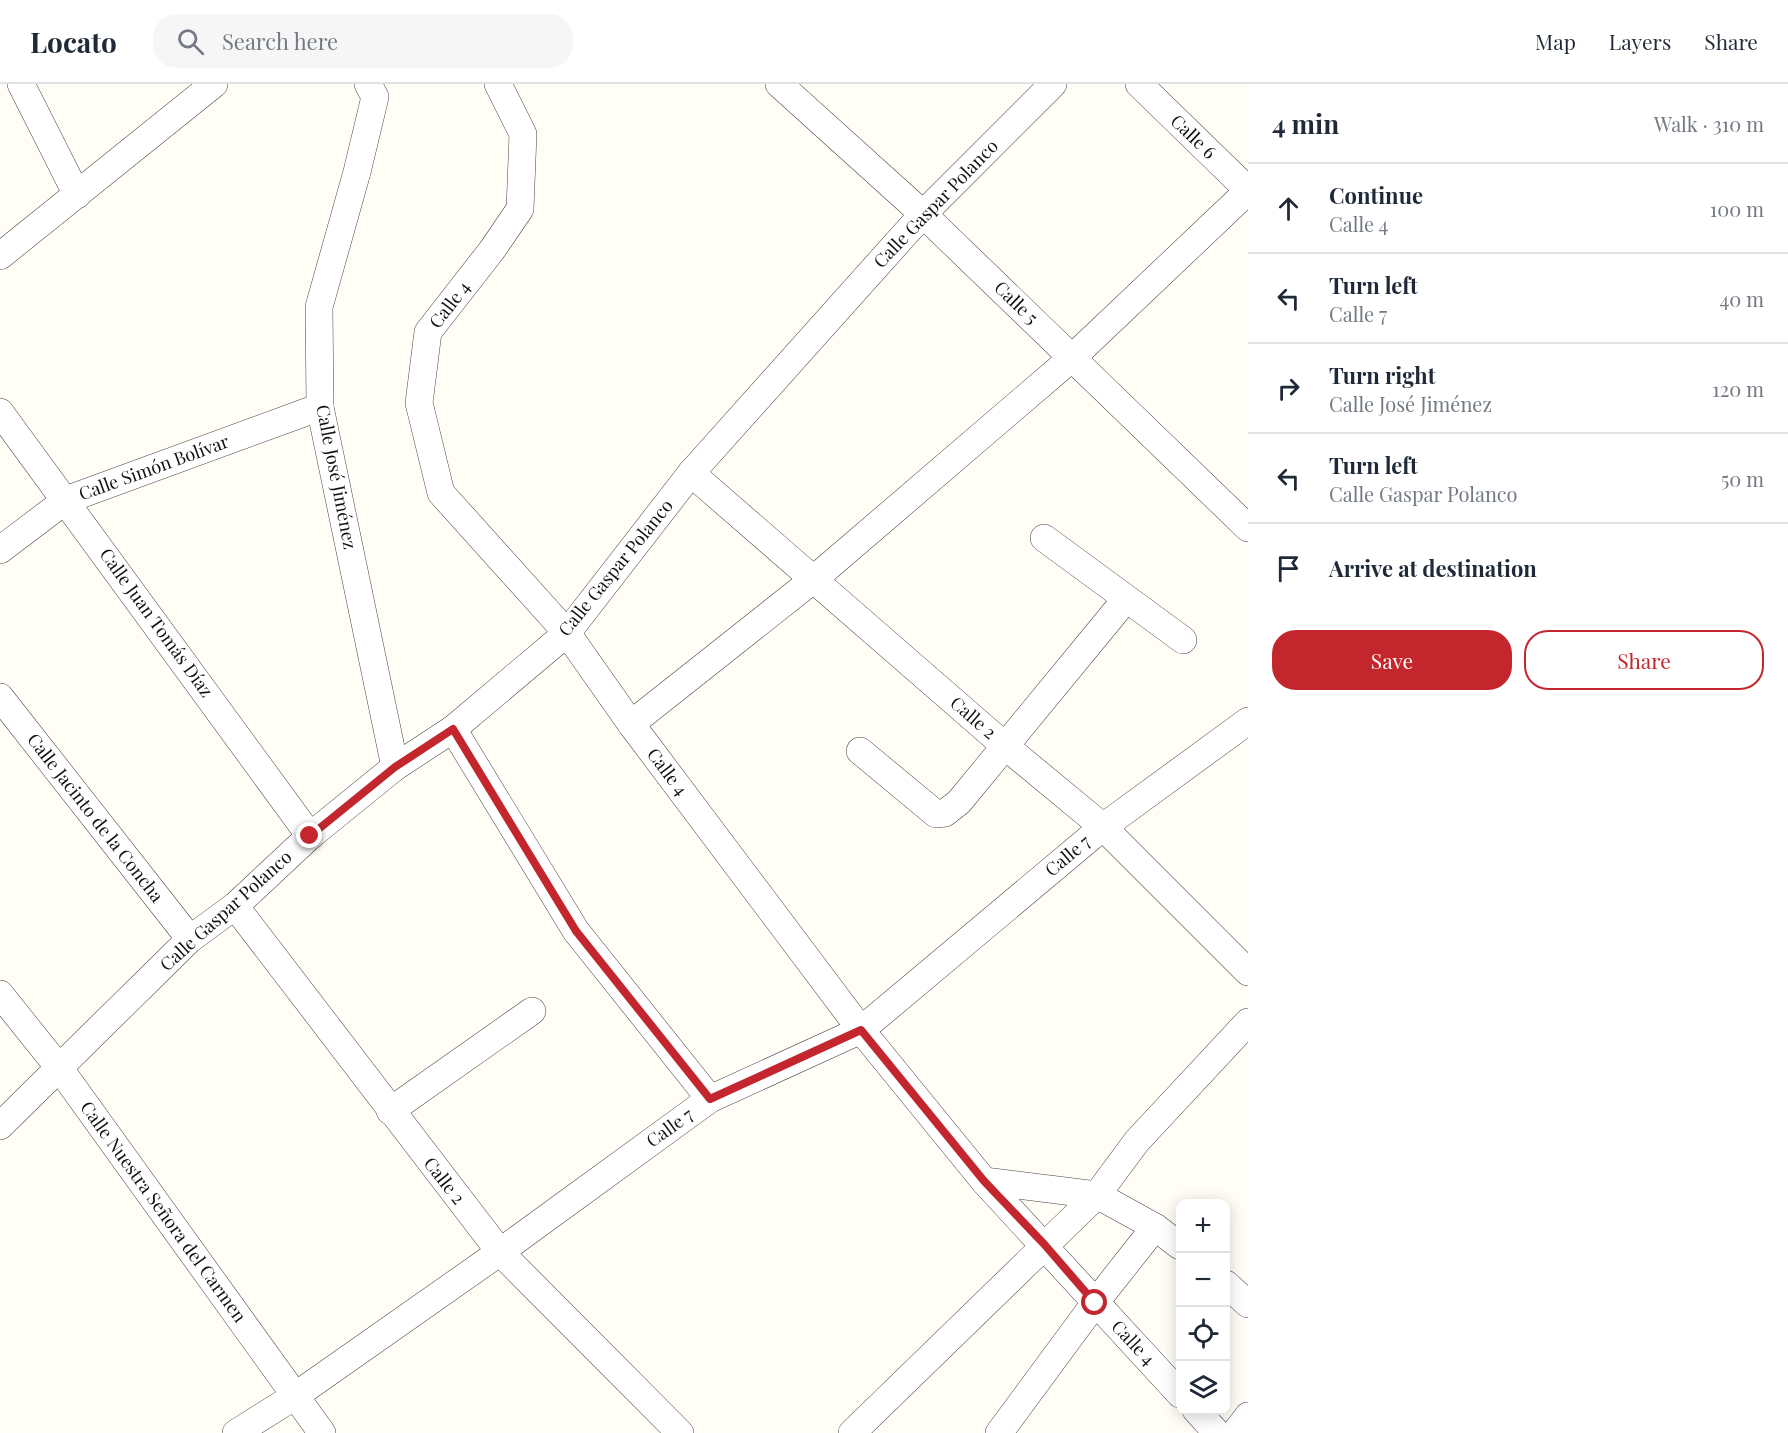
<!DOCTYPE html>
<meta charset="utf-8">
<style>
:root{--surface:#fff;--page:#f6f6f7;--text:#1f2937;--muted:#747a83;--line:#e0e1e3;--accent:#c4262e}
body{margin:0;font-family:"Playfair Display",serif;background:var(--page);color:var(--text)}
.controls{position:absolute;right:18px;bottom:18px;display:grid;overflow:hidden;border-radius:12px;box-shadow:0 3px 15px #0003}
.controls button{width:54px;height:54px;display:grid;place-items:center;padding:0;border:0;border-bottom:2px solid var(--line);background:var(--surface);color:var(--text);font:30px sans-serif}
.stop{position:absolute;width:18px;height:18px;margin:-14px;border:4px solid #c4262e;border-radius:50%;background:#fff}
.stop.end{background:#c4262e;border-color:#fff;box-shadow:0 2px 6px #0008}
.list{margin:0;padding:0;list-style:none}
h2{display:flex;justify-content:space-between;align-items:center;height:78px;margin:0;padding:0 24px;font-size:26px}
h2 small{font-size:20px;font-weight:400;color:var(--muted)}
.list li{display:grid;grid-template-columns:39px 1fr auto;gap:18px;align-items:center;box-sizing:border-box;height:90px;padding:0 24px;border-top:2px solid var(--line)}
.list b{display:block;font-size:22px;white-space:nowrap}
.list p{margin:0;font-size:20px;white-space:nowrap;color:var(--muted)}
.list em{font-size:20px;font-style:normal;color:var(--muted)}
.actions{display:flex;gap:12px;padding:18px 24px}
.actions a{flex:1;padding:14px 0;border:2px solid var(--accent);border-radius:24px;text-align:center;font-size:21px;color:var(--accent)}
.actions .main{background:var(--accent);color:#fff}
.icon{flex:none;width:33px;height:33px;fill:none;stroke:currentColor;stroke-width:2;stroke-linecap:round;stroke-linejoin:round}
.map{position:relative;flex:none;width:1248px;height:1349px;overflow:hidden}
header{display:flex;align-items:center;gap:36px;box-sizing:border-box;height:84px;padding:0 30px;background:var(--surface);border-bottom:2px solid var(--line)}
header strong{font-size:28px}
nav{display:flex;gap:33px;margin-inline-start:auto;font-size:21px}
.search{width:420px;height:54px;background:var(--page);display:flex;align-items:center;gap:15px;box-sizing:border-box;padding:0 21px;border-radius:24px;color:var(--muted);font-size:22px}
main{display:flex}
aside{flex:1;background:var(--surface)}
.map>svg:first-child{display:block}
</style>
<header>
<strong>Locato</strong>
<div class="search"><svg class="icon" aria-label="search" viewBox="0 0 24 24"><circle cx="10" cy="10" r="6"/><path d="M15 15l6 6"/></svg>Search here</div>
<nav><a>Map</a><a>Layers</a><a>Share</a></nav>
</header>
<main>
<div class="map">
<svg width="1248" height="1349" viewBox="0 0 1248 1349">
<rect width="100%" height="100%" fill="#fffdf5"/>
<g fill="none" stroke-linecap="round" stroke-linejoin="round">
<defs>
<g id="minor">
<polyline points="21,0 77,111"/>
<polyline points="368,0 375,13 357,88 319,223 320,323 395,683"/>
<polyline points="498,0 523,50 520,125 492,166 428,248 419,319 441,409 567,549 631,640 861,946 984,1097 1180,1310"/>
<polyline points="779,0 923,130 1248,444"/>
<polyline points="1139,0 1248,106"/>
<polyline points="0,172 214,0"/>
<polyline points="0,328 310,752"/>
<polyline points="691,389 1005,662 1103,743 1248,888"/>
<polyline points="1044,454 1183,556"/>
<polyline points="0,466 66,416 320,323"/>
<polyline points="0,613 190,855"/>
<polyline points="631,640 814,495 1073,273 1248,107"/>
<polyline points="453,645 576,847 710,1015"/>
<polyline points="860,667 936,730 945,729 959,718 1126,515"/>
<polyline points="235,822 500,1168 680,1349"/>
<polyline points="0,910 60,985 322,1349"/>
<polyline points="390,1027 532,927"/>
<polyline points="0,1042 190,855 235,822 310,752 395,683 453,645 567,549 691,389 923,130 1053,0"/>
<polyline points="984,1097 1097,1111 1155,1143 1180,1162"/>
<polyline points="1226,1200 1248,1220"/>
<polyline points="1196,1326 1217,1349"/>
<polyline points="236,1349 295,1312 500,1168 710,1015 861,946 1103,743 1248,637"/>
<polyline points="852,1349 1097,1111 1137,1057 1248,938"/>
<polyline points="999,1349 1095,1219 1155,1143"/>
<polyline points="1235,1349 1248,1332"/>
</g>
</defs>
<use href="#minor" stroke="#444" stroke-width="28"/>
<use href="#minor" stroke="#fff" stroke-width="27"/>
</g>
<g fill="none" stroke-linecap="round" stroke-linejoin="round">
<polyline stroke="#c4262e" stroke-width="8" points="310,752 395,683 453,645 576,847 710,1015 861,946 984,1097 1044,1160 1095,1219"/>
</g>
<g text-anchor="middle" stroke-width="6" stroke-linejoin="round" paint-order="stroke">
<g font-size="18" fill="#111" stroke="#fff">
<text transform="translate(1193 53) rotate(44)" y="6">Calle 6</text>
<text transform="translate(936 120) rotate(-46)" y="6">Calle Gaspar Polanco</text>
<text transform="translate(1016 219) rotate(44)" y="6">Calle 5</text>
<text transform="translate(450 221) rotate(-52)" y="6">Calle 4</text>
<text transform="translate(154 384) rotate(-20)" y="6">Calle Simón Bolívar</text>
<text transform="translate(336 393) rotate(79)" y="6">Calle José Jiménez</text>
<text transform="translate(616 484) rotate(-51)" y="6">Calle Gaspar Polanco</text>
<text transform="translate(156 539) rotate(54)" y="6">Calle Juan Tomás Díaz</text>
<text transform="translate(973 634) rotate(41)" y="6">Calle 2</text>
<text transform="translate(667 688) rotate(53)" y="6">Calle 4</text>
<text transform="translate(95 734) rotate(52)" y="6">Calle Jacinto de la Concha</text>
<text transform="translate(1068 772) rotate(-40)" y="6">Calle 7</text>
<text transform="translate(226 827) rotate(-42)" y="6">Calle Gaspar Polanco</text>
<text transform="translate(670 1044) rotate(-36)" y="6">Calle 7</text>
<text transform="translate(444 1097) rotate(52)" y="6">Calle 2</text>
<text transform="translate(163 1128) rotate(54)" y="6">Calle Nuestra Señora del Carmen</text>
<text transform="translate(1133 1259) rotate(47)" y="6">Calle 4</text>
</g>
</g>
</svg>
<div class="controls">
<button>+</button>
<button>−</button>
<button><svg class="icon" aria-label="locate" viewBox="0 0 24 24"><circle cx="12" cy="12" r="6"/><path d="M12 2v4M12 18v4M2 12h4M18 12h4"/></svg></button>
<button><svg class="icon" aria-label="layers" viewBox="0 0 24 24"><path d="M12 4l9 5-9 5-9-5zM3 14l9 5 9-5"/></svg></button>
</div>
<div class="stop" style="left:1095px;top:1219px"></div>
<div class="stop end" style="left:310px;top:752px"></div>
</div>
<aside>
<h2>4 min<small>Walk · 310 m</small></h2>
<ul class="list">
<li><svg class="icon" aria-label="ahead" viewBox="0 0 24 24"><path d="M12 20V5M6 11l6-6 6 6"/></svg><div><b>Continue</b><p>Calle 4</p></div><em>100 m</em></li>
<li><svg class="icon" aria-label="left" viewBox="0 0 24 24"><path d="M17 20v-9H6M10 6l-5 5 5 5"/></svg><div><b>Turn left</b><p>Calle 7</p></div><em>40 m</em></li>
<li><svg class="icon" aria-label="right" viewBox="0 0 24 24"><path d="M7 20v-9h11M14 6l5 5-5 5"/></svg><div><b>Turn right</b><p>Calle José Jiménez</p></div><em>120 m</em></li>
<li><svg class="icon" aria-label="left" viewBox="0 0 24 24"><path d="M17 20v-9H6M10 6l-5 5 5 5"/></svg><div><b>Turn left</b><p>Calle Gaspar Polanco</p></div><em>50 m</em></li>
<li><svg class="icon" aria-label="arrive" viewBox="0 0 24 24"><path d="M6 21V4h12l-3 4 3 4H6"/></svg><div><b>Arrive at destination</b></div></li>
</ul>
<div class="actions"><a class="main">Save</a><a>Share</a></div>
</aside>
</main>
